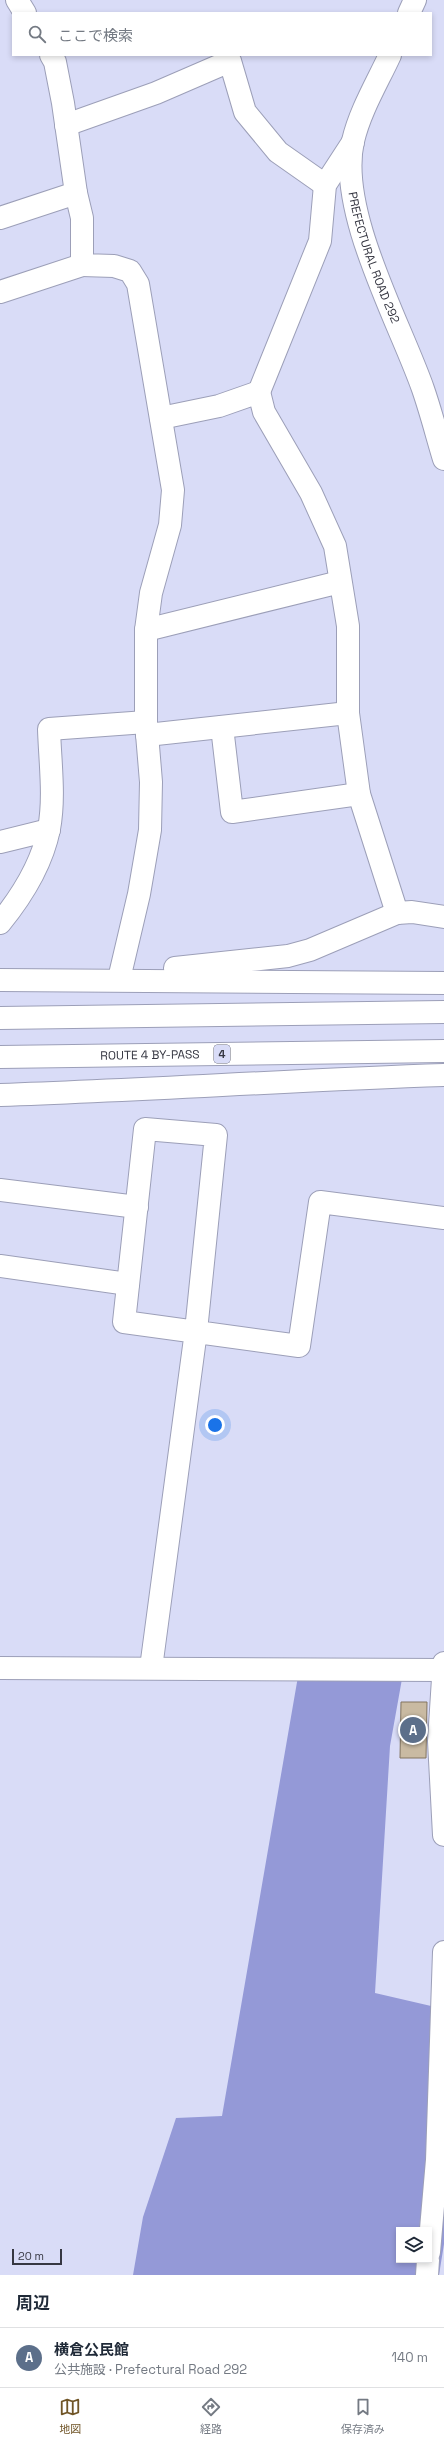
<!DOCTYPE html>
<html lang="ja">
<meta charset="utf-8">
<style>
:root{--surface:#fff;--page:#f2f2f3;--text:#1f2937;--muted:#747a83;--line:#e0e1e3;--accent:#705527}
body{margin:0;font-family:"Space Grotesk","Noto Sans JP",sans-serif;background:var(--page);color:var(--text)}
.controls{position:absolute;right:12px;bottom:12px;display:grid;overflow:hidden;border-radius:0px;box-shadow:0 2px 6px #0003}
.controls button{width:36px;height:36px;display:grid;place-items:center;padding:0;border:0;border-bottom:1px solid var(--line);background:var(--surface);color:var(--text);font:20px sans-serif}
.scale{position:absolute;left:12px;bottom:10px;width:50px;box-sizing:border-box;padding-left:4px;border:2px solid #363742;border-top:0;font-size:11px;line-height:14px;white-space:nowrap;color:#363742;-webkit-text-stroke:3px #d9dcf7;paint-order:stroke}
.you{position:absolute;left:215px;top:1425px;width:14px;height:14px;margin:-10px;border:3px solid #fff;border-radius:50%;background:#1a73e8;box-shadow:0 0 0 6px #1a73e833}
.badge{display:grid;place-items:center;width:26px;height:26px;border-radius:50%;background:var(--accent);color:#fff;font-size:13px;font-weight:700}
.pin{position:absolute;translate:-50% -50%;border:2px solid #fff;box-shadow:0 1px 4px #0006}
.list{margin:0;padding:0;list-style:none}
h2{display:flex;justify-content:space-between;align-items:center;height:52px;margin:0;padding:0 16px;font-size:17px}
h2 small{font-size:13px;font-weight:400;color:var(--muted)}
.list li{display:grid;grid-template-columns:26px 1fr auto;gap:12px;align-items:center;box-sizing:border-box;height:60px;padding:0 16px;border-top:1px solid var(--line)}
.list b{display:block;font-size:15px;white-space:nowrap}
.list p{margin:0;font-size:13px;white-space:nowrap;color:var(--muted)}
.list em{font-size:13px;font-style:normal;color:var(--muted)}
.icon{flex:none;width:22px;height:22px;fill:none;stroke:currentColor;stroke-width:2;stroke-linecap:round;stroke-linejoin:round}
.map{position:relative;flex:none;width:444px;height:2275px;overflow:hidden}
.search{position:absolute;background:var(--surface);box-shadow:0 2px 6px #0003;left:12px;right:12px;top:12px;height:44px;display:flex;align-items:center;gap:10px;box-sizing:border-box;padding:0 14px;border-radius:0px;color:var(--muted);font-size:15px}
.sheet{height:112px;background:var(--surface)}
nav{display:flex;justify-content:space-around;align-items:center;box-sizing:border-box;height:56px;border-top:1px solid var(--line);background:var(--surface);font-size:11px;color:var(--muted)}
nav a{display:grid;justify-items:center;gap:2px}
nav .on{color:var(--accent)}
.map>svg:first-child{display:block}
</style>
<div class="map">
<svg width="444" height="2275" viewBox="0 0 444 2275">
<rect width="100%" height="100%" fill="#d9dcf7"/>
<path fill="#9499d7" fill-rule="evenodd" d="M301,1659L405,1662L390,1746L375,1993L444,2009V2244L439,2275H133L143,2217L176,2118L222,2116ZM399,2230H429V2260H399Z"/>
<polygon fill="#c9baa2" stroke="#83755f" points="401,1702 427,1702 426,1758 400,1758"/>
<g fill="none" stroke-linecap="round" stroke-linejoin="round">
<defs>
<g id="minor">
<polyline points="17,0 25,13"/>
<polyline points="51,55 55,62 63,103 76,193 82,218 82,265 114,266 130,271 138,284 173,490 170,525 151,593 146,630 146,722 151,782 150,830 139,894 119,979"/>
<polyline points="66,125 156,93 230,61 245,112 278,152 325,185"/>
<polyline points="0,218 76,193"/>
<polyline points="0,292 82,265"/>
<polyline points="259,392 320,241 325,185 353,142"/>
<polyline points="161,418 219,406 259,392 264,412 311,493 335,546 348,626 348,713 359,794 397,913"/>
<polyline points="146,630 340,582"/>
<polyline points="222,727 232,812 359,794"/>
<polyline points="147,735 348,713"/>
<polyline points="0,842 49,830"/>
<path d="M0,923C22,896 42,864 49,829C55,797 50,762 49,729L146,722"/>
<polyline points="175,968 288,956 310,950 397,913 412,912 444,917"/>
<polyline points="0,980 444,983"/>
<path d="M0,1095C148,1090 296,1080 444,1075"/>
<polyline points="0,1190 137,1207"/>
<polyline points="0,1266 128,1284"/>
<polyline points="0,1668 444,1670"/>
<polyline points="151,1668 196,1331 216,1135 145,1129 124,1322 299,1346 320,1202 444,1218"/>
</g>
<g id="major">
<polyline points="409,13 415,0"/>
<path id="s1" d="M390,55C377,83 360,111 353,141C337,211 400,323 423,389C431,412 437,436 444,459"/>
<polyline points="444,1663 439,1741 444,1835"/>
<polyline points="429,2252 437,2160 444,1952"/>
<polyline points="427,2275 428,2260"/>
</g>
<g id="highway">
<polyline points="0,1018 444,1012"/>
<path id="s2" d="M0,1057L444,1051"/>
</g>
</defs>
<use href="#minor" stroke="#9c9fb8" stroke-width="24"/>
<use href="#major" stroke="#9c9fb8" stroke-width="24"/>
<use href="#highway" stroke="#9c9fb8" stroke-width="24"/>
<use href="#minor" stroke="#fff" stroke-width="22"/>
<use href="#major" stroke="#fff" stroke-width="22"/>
<use href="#highway" stroke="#fff" stroke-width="22"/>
</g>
<g text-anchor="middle" stroke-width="3.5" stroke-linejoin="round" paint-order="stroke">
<rect fill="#d9dcf7" stroke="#676878" stroke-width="1" x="214" y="1045" width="16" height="18" rx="3"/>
<g font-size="11" font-weight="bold" fill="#363742">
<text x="222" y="1058">4</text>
</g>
<g font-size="12" fill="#363742" stroke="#d9dcf7">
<text dy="4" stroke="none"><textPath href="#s1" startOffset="214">PREFECTURAL ROAD 292</textPath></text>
<text dy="4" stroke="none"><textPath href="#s2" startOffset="150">ROUTE 4 BY-PASS</textPath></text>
</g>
</g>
</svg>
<div class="controls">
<button><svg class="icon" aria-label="layers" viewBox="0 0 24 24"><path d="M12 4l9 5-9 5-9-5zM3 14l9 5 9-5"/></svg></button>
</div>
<div class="scale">20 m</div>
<div class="you"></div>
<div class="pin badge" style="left:413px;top:1730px;background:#5c6f8a">A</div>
<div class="search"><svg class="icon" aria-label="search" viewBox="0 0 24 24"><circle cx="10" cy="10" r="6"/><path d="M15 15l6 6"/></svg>ここで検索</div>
</div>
<section class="sheet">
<h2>周辺<small></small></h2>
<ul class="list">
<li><span class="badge" style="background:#5c6f8a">A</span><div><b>横倉公民館</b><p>公共施設 · Prefectural Road 292</p></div><em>140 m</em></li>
</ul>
</section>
<nav>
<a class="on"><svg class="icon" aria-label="map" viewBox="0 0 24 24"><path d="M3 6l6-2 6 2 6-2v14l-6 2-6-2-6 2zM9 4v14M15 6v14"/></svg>地図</a>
<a><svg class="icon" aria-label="directions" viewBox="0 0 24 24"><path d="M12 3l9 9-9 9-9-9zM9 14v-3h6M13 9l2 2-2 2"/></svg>経路</a>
<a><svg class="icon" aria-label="saved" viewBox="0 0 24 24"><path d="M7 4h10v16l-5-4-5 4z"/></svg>保存済み</a>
</nav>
